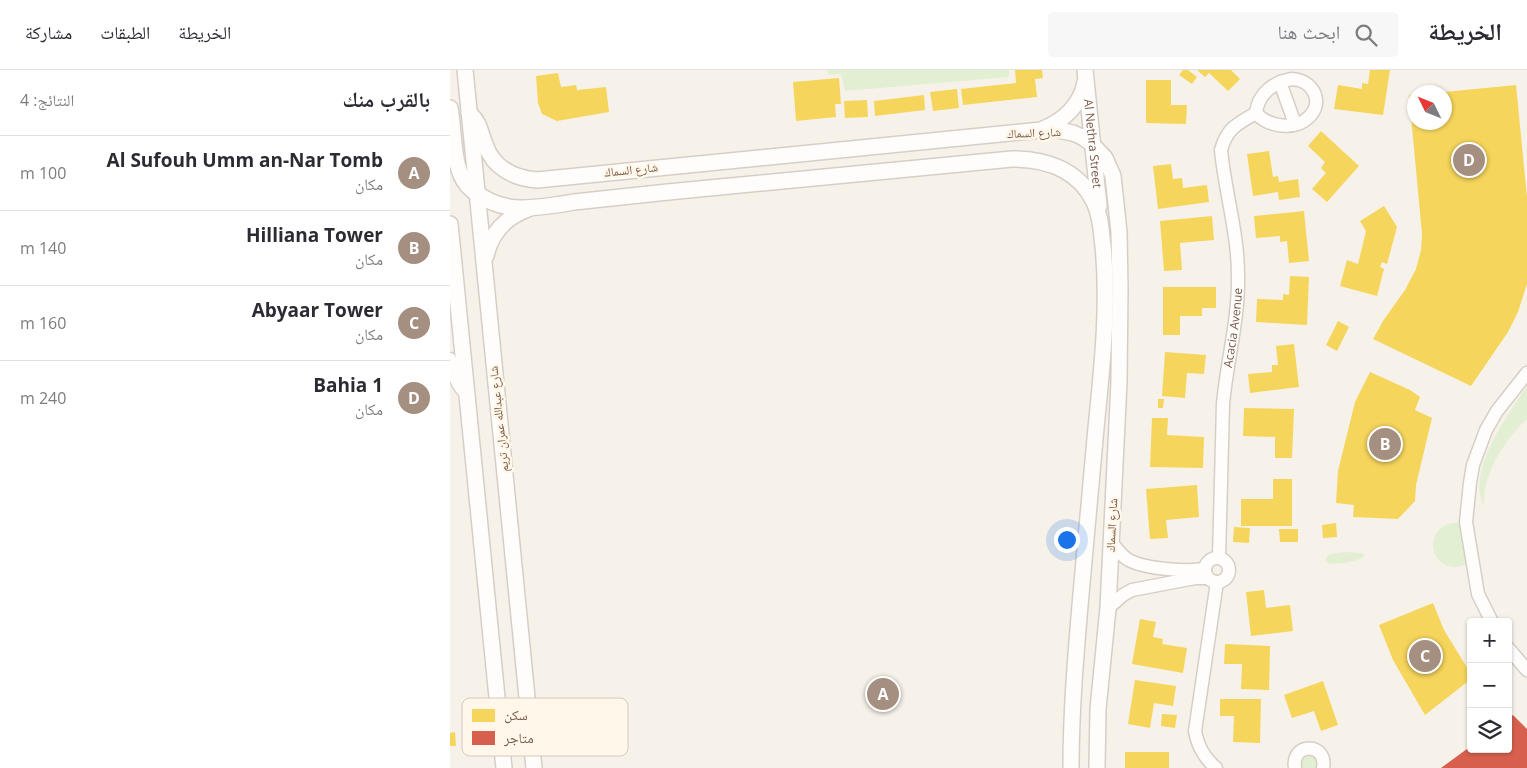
<!DOCTYPE html>
<html lang="ar">
<meta charset="utf-8">
<style>
:root{--surface:#fff;--page:#f7f7f7;--text:#2b2b33;--muted:#7c7c81;--line:#e1e1e2;--accent:#a48f80}
body{margin:0;font-family:"Open Sans","Noto Naskh Arabic",sans-serif;background:var(--page);color:var(--text);direction:rtl}
.controls{position:absolute;right:15px;bottom:15px;display:grid;overflow:hidden;border-radius:5px;box-shadow:0 1px 4px #0004}
.controls button{width:45px;height:45px;display:grid;place-items:center;padding:0;border:0;border-bottom:1px solid var(--line);background:var(--surface);color:var(--text);font:25px sans-serif}
.compass{position:absolute;left:957px;top:15px;width:45px;height:45px;border-radius:50%;background:var(--surface);box-shadow:0 1px 4px #0004;rotate:313deg}
.you{position:absolute;left:616px;top:469px;width:18px;height:18px;margin:-12px;border:4px solid #fff;border-radius:50%;background:#1a73e8;box-shadow:0 0 0 8px #1a73e833}
.badge{display:grid;place-items:center;width:32px;height:32px;border-radius:50%;background:var(--accent);color:#fff;font-size:16px;font-weight:700}
.pin{position:absolute;translate:-50% -50%;border:2px solid #fff;box-shadow:0 1px 5px #0006}
.list{margin:0;padding:0;list-style:none}
h2{display:flex;justify-content:space-between;align-items:center;height:65px;margin:0;padding:0 20px;font-size:21px}
h2 small{font-size:16px;font-weight:400;color:var(--muted)}
.list li{display:grid;grid-template-columns:32px 1fr auto;gap:15px;align-items:center;box-sizing:border-box;height:75px;padding:0 20px;border-top:1px solid var(--line)}
.list b{display:block;font-size:19px;white-space:nowrap}
.list p{margin:0;font-size:16px;white-space:nowrap;color:var(--muted)}
.list em{font-size:16px;font-style:normal;color:var(--muted)}
.icon{flex:none;width:28px;height:28px;fill:none;stroke:currentColor;stroke-width:2;stroke-linecap:round;stroke-linejoin:round}
.map{position:relative;flex:none;width:1077px;height:698px;overflow:hidden;direction:ltr}
header{display:flex;align-items:center;gap:30px;box-sizing:border-box;height:70px;padding:0 25px;background:var(--surface);border-bottom:1px solid var(--line)}
header strong{font-size:24px}
nav{display:flex;gap:28px;margin-inline-start:auto;font-size:18px}
.search{width:350px;height:45px;background:var(--page);display:flex;align-items:center;gap:12px;box-sizing:border-box;padding:0 18px;border-radius:5px;color:var(--muted);font-size:19px}
main{display:flex}
aside{flex:1;background:var(--surface)}
.map>svg:first-child{display:block}
</style>
<header>
<strong>الخريطة</strong>
<div class="search"><svg class="icon" aria-label="search" viewBox="0 0 24 24"><circle cx="10" cy="10" r="6"/><path d="M15 15l6 6"/></svg>ابحث هنا</div>
<nav><a>الخريطة</a><a>الطبقات</a><a>مشاركة</a></nav>
</header>
<main>
<div class="map">
<svg width="1077" height="698" viewBox="0 0 1077 698">
<rect width="100%" height="100%" fill="#f7f2e9"/>
<g fill="#e2efd3">
<polygon points="377,0 559,0 559,7 395,21 391,4 378,5"/>
<path d="M1077,316V349C1060,364 1040,393 1036,416C1034,422 1034,429 1034,436C1015,402 1059,343 1077,316Z"/>
<circle cx="1005" cy="475" r="22"/>
<path d="M893,482L913,483L915,486C905,493 892,493 880,494L876,491V488L880,484Z"/>
<polygon points="858,684 864,685 868,690 866,698 851,698 850,695 853,687"/>
</g>
<g fill="#f6d55c">
<polygon points="565,0 592,0 593,8 585,9 587,27 513,35 511,19 566,13"/>
<polygon points="733,0 738,0 747,7 742,14 729,5"/>
<polygon points="747,0 781,0 790,9 778,21 759,3 755,7"/>
<polygon points="920,0 940,0 933,45 884,39 888,15 912,19 912,13 918,14"/>
<polygon points="108,3 111,17 126,15 127,20 156,17 159,42 107,51 92,44 88,33 86,6"/>
<polygon points="389,8 391,34 385,34 386,47 346,51 343,12"/>
<polygon points="696,10 721,10 721,35 737,35 736,54 696,53"/>
<polygon points="1066,15 1077,127 1077,214 1068,242 1058,262 1021,316 923,269 933,251 955,220 966,199 971,180 972,164 959,25 964,25 964,52 994,52 994,22"/>
<polygon points="507,19 509,38 483,41 480,22"/>
<polygon points="474,25 475,40 425,46 424,31"/>
<polygon points="417,30 418,47 395,48 394,31"/>
<polygon points="871,61 909,96 877,132 862,119 876,103 871,98 875,92 858,76"/>
<polygon points="819,81 823,107 828,106 829,112 848,109 850,127 829,130 828,122 803,126 797,84"/>
<polygon points="721,94 723,109 732,108 733,118 757,115 759,132 708,139 703,96"/>
<polygon points="934,136 947,157 937,194 932,192 930,197 934,199 927,226 890,216 897,190 908,194 916,161 910,151"/>
<polygon points="854,141 859,191 839,193 837,171 830,172 830,166 806,168 804,146"/>
<polygon points="762,146 764,170 730,173 732,200 714,201 710,151"/>
<polygon points="840,206 859,207 857,255 806,252 807,229 833,230 833,224 839,225"/>
<polygon points="713,217 766,217 766,238 752,238 752,246 730,246 730,265 713,265"/>
<polygon points="888,251 899,257 887,281 876,275"/>
<polygon points="844,274 849,317 800,323 798,304 822,302 822,295 828,295 826,276"/>
<polygon points="715,282 756,285 754,304 737,303 735,328 712,326"/>
<polygon points="920,302 960,320 970,327 965,340 982,348 966,415 965,431 948,449 903,447 904,435 886,433 888,401 905,332"/>
<polygon points="708,329 714,329 713,338 708,338"/>
<polygon points="794,338 844,339 842,388 825,388 825,367 793,366"/>
<polygon points="702,348 718,348 717,365 754,367 753,398 700,397"/>
<polygon points="823,409 842,409 842,456 791,456 791,429 823,429"/>
<polygon points="747,415 749,447 716,450 718,468 700,469 696,419"/>
<polygon points="886,453 887,467 873,468 872,455"/>
<polygon points="784,457 800,458 799,473 783,472"/>
<polygon points="829,459 848,459 848,472 830,472"/>
<polygon points="814,520 816,538 840,535 843,561 801,566 796,522"/>
<polygon points="983,533 994,560 1021,604 1021,609 975,645 943,590 929,555"/>
<polygon points="690,549 706,552 703,567 713,569 712,574 737,578 733,603 682,594"/>
<polygon points="775,574 820,576 819,620 791,619 792,594 774,594"/>
<polygon points="685,610 726,616 723,636 704,633 700,658 678,654"/>
<polygon points="873,611 888,655 871,661 864,641 842,648 834,625"/>
<circle cx="433" cy="624" r="8"/>
<polygon points="770,629 811,629 810,673 783,672 784,646 770,646"/>
<polygon points="712,644 727,645 725,658 711,656"/>
<polygon points="5,662 6,676 0,676 0,663"/>
<rect x="675" y="682" width="44" height="16"/>
</g>
<polygon fill="#d6604d" points="1063,645 1077,659 1077,698 991,698 1021,676 1021,679 1058,679 1058,649"/>
<g fill="none" stroke-linecap="round" stroke-linejoin="round">
<defs>
<g id="minor">
<path d="M842,9C862,10 875,31 859,47C845,61 818,57 806,43C808,24 823,12 842,9Z"/>
<polyline points="830,12 845,54"/>
<path d="M0,289C3,303 6,314 16,324"/>
<path d="M661,472C666,478 671,485 677,489C693,499 737,502 755,499"/>
<path id="s1" d="M769,488L773,334C777,290 789,249 788,205C788,163 775,122 771,80C777,58 787,54 806,43"/>
<circle cx="767" cy="500" r="12"/>
<polyline points="658,538 673,525 682,520 745,508 758,508"/>
<polyline points="1042,552 1028,524 1016,452 1020,413 1023,395 1036,360 1047,341 1077,303"/>
<polyline points="1058,578 1077,600"/>
<path d="M766,698C754,687 748,677 745,661L767,512"/>
<path d="M845,698C841,671 878,673 873,698"/>
</g>
<g id="tertiary">
<polyline points="15,0 84,698"/>
<path id="s2" d="M635,0L649,136"/>
<path d="M0,38C5,63 1,104 22,120C36,131 53,138 71,138C88,138 107,135 124,132C155,129 187,125 218,122C333,111 447,100 562,89C595,89 628,99 644,132C651,146 651,161 653,176C659,236 652,298 646,358C641,413 636,469 631,524C626,582 621,640 621,698"/>
<path d="M19,43C30,52 30,62 35,74C43,98 64,108 87,110L601,59L623,63L632,67L641,73L655,88L663,106L669,162L670,218L669,312L658,538L648,639L647,698"/>
<path d="M593,59C613,51 631,35 635,12"/>
<polyline points="0,154 54,698"/>
<path d="M36,186C41,163 56,147 78,139"/>
</g>
</defs>
<use href="#minor" stroke="#d6cec6" stroke-width="15"/>
<use href="#tertiary" stroke="#d6cec6" stroke-width="18"/>
<use href="#minor" stroke="#fefdfc" stroke-width="12"/>
<use href="#tertiary" stroke="#fefdfc" stroke-width="15"/>
</g>
<g text-anchor="middle" stroke-width="5" stroke-linejoin="round" paint-order="stroke">
<g font-size="12" fill="#775947" stroke="#fff7ea">
<text transform="translate(584 63) rotate(-2)" y="4">شارع السماك</text>
<text dy="4" stroke="none"><textPath href="#s2" startOffset="74">Al Nethra Street</textPath></text>
<text transform="translate(181 100) rotate(-6)" y="4">شارع السماك</text>
<text dy="4" stroke="none"><textPath href="#s1" startOffset="231">Acacia Avenue</textPath></text>
<text transform="translate(49 349) rotate(-96)" y="4">شارع عبدالله عمران تريم</text>
<text transform="translate(662 455) rotate(-87)" y="4">شارع السماك</text>
</g>
</g>
<rect x="12" y="628" width="166" height="58" rx="8" fill="#fff7ea" stroke="#d6c8b9" stroke-width="1"/>
<rect x="22" y="639" width="23" height="13" fill="#f6d55c"/>
<rect x="22" y="661" width="23" height="14" fill="#d6604d"/>
<g font-size="14" fill="#775947">
<text x="54" y="650">سكن</text>
<text x="54" y="673">متاجر</text>
</g>
</svg>
<div class="controls">
<button>+</button>
<button>−</button>
<button><svg class="icon" aria-label="layers" viewBox="0 0 24 24"><path d="M12 4l9 5-9 5-9-5zM3 14l9 5 9-5"/></svg></button>
</div>
<svg class="compass" viewBox="-18 -18 36 36"><path d="M0-13l5 13h-10z" fill="#e53935"/><path d="M0 13l5-13h-10z" fill="#7c7c81"/></svg>
<div class="you"></div>
<div class="pin badge" style="left:433px;top:624px">A</div>
<div class="pin badge" style="left:935px;top:374px">B</div>
<div class="pin badge" style="left:975px;top:586px">C</div>
<div class="pin badge" style="left:1019px;top:90px">D</div>
</div>
<aside>
<h2>بالقرب منك<small>النتائج: 4</small></h2>
<ul class="list">
<li><span class="badge">A</span><div><b>Al Sufouh Umm an-Nar Tomb</b><p>مكان</p></div><em>100 m</em></li>
<li><span class="badge">B</span><div><b>Hilliana Tower</b><p>مكان</p></div><em>140 m</em></li>
<li><span class="badge">C</span><div><b>Abyaar Tower</b><p>مكان</p></div><em>160 m</em></li>
<li><span class="badge">D</span><div><b>Bahia 1</b><p>مكان</p></div><em>240 m</em></li>
</ul>
</aside>
</main>
